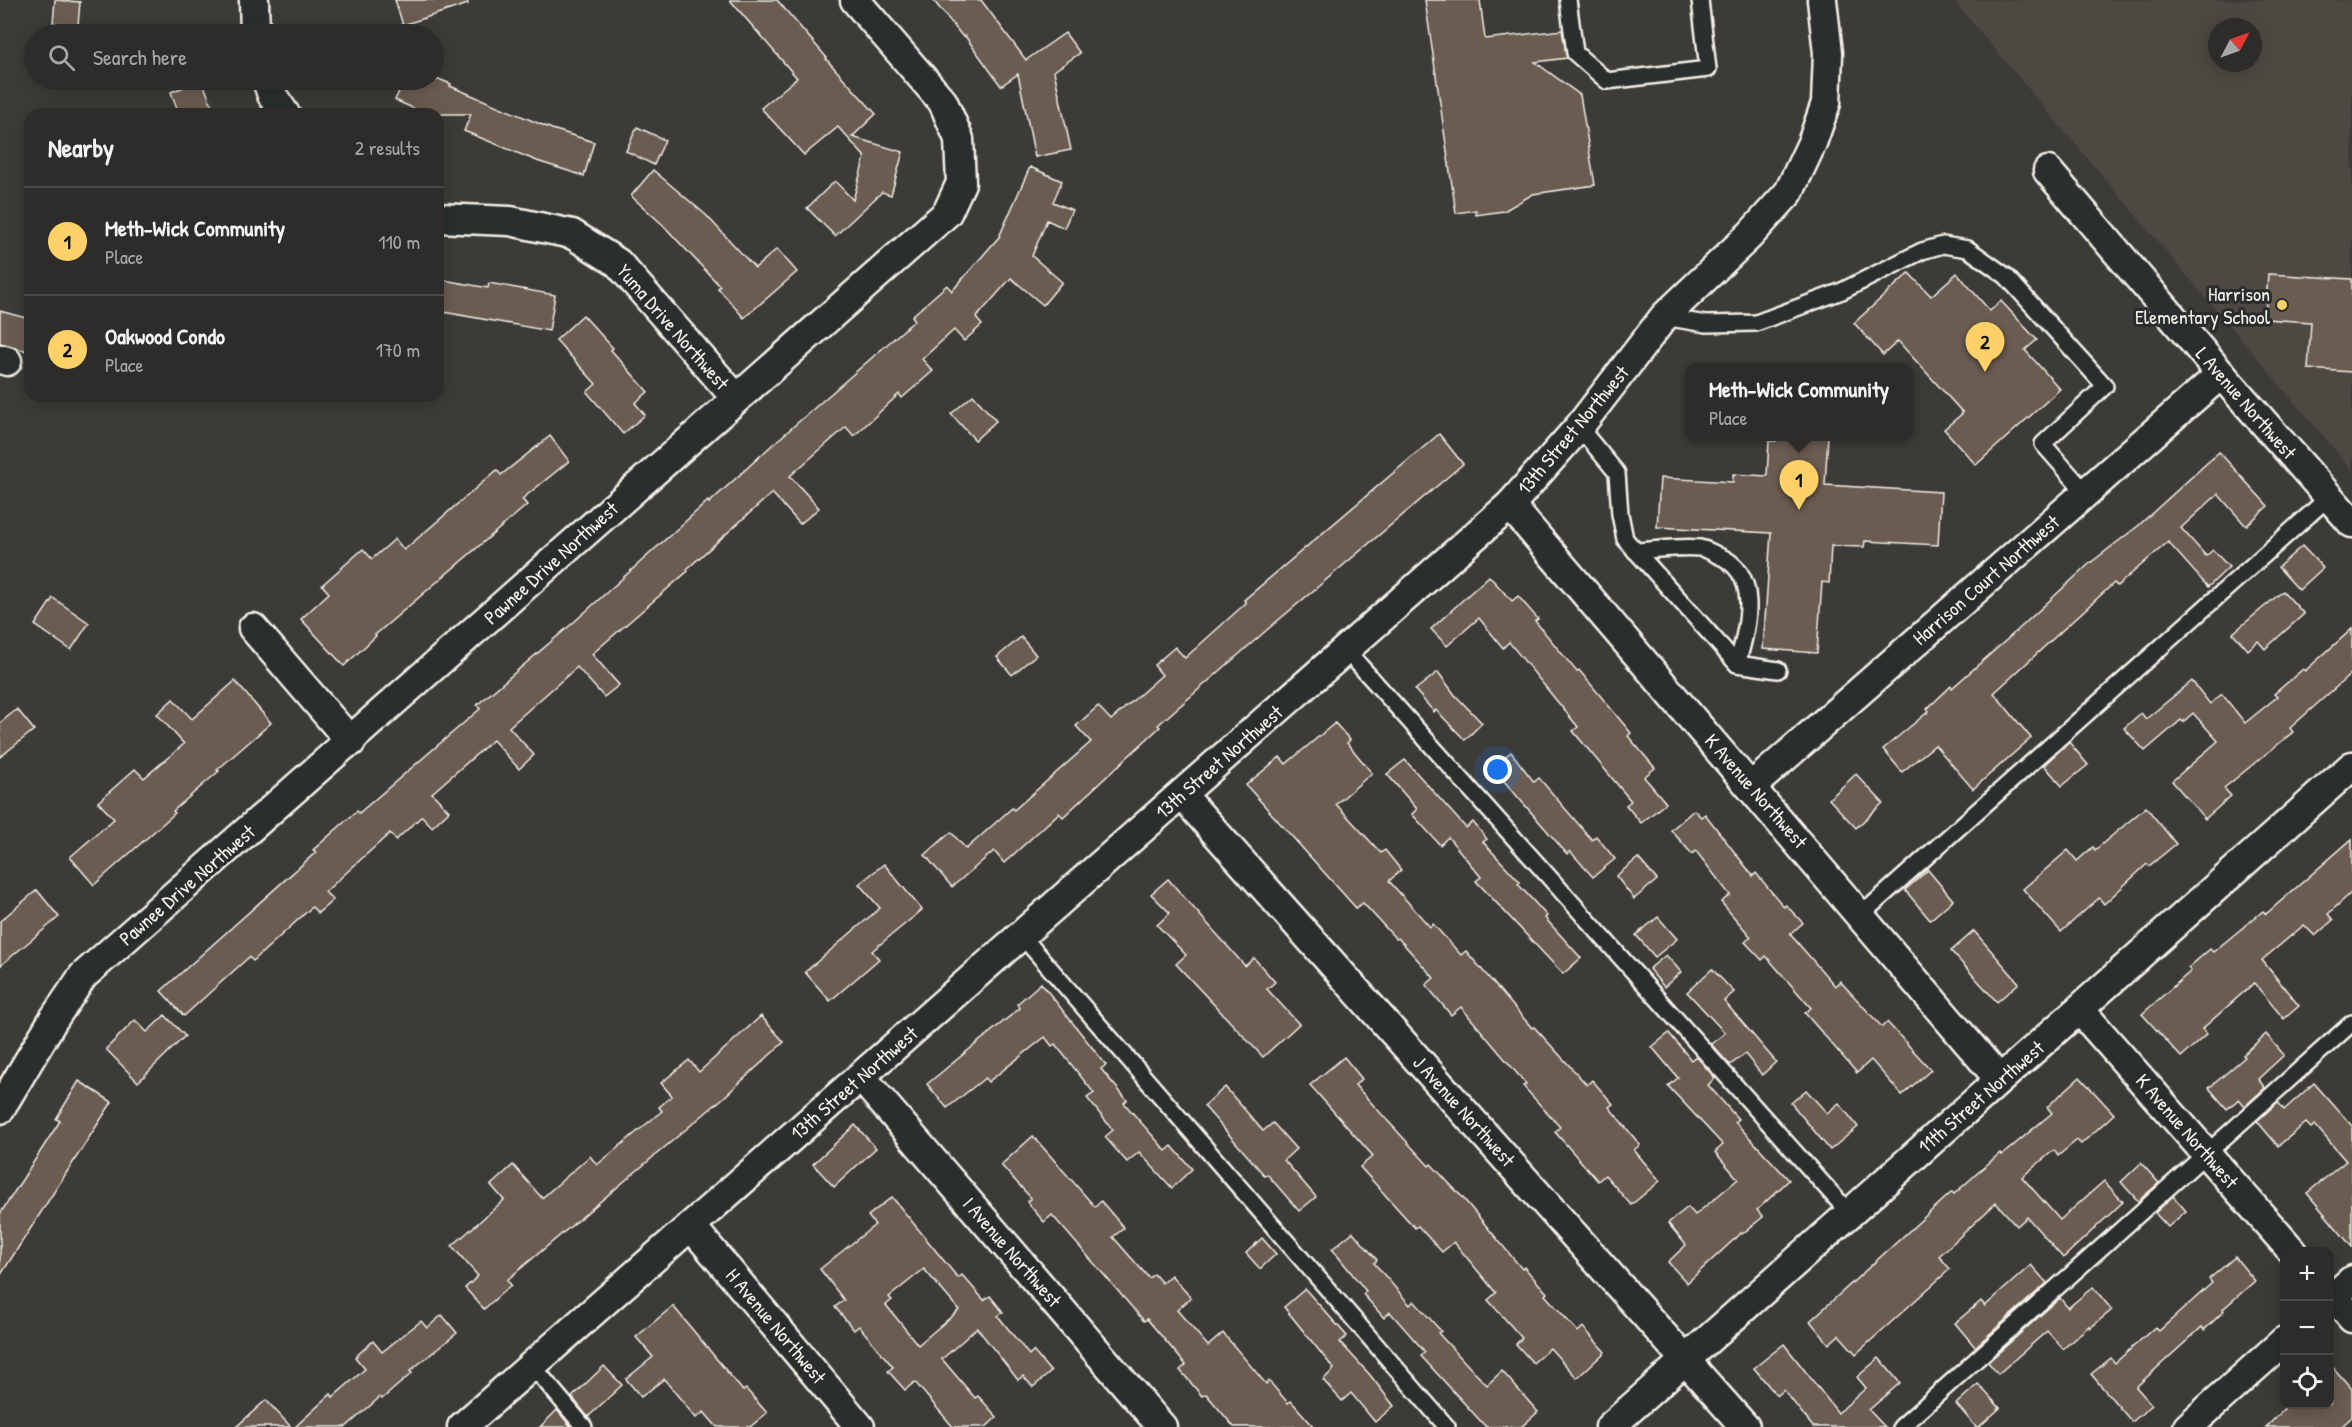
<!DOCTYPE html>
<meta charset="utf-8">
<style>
:root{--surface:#2e2c2a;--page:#363432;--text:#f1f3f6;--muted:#a7a7a8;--line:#494847;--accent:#ffd166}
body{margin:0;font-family:"Patrick Hand",sans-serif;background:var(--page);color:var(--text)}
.controls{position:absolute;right:18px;bottom:18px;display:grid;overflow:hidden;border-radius:12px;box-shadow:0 3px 15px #0003}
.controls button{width:54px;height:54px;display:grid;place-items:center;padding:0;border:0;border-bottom:2px solid var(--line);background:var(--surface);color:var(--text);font:30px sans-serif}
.compass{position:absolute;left:2208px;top:18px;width:54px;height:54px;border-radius:50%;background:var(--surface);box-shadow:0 3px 15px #0003;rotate:49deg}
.you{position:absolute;left:1498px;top:770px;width:21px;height:21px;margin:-15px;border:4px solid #fff;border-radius:50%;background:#1a73e8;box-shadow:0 0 0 9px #1a73e833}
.badge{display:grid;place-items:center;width:39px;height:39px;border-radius:50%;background:var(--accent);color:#111;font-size:20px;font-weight:700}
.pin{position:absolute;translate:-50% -50px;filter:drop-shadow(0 2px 3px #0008)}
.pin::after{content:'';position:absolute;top:32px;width:21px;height:18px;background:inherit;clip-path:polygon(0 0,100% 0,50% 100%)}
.popup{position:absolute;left:1685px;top:363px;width:228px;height:78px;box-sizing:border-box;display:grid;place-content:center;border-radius:12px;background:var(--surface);filter:drop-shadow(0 2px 4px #0005);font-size:20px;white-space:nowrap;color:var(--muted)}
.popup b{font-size:22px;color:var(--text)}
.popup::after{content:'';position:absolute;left:50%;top:100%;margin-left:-12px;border:12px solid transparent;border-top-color:var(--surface)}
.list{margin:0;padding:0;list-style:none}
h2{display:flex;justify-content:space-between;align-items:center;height:78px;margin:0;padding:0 24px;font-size:26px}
h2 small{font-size:20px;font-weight:400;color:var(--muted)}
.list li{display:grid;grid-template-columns:39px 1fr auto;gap:18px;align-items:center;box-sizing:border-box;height:108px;padding:0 24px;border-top:2px solid var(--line)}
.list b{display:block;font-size:22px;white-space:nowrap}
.list p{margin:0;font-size:20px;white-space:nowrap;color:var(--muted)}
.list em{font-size:20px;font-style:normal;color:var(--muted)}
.icon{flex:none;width:33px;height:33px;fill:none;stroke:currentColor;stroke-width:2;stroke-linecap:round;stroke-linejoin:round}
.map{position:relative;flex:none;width:2352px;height:1427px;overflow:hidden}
.search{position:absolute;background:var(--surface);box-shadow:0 3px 15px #0003;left:24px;top:24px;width:420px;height:66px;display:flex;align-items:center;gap:15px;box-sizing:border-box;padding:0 21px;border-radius:33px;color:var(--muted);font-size:22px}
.panel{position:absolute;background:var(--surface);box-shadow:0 3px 15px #0003;left:24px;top:108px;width:420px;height:294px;border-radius:18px}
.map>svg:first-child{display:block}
</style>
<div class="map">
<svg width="2352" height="1427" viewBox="0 0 2352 1427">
<rect width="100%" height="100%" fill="#3d3b38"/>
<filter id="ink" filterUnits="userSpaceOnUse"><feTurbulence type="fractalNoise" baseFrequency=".0167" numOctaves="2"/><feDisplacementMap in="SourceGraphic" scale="12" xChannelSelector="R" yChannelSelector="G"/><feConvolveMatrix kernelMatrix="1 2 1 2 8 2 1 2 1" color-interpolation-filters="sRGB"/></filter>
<g filter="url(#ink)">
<path fill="#4d4843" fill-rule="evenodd" d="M1953,0H2352V470L2072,140ZM2217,27H2253V63H2217Z"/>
<g fill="#6a5c51" stroke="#f4f1e8" stroke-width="1.5" fill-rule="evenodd">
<polygon points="55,0 80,2 78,25 53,23"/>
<polygon points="395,0 467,0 468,4 403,25"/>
<polygon points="730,0 777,0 827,58 826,59 876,114 852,137 903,152 891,195 882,192 835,236 807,208 835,181 853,200 865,157 838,127 804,155 761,108 797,78"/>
<polygon points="933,0 981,0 1026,60 1065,33 1080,53 1054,71 1071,150 1035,157 1018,74 1001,86 965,36 963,37"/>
<polygon points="1425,0 1480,0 1485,39 1562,30 1567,58 1535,62 1580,95 1595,185 1533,194 1504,211 1476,215 1476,210 1456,213"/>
<polygon points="202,80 215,114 179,114 171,92"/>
<polygon points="404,80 441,80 451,84 450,86 552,129 594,142 584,176 537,161 464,131 471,114 426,114 395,100"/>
<polygon points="637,127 665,140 654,165 626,151"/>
<polygon points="1030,167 1062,181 1053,202 1072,210 1064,228 1047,220 1032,256 1062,282 1043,305 1011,278 976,318 982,325 964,341 954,330 922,359 933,371 902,398 899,394 854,436 846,427 790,476 819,508 800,524 772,493 687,569 688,571 592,654 619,685 604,697 577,667 509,727 534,755 519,769 493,740 432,793 449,811 432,827 422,816 396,840 390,833 325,892 333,900 318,913 312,907 253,961 249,957 184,1016 161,991 316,852 313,850 357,811 359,813 480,709 477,705 574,622 708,501 709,503 771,446 915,320 912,316 947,285 952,291 999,237"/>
<polygon points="653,170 706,215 755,268 777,249 797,272 744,318 718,288 720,286 662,224 631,196"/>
<polygon points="1909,273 1931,296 1957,273 1990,311 2001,301 2037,340 2025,350 2060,389 1976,465 1944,429 1963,413 1898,341 1883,355 1854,323"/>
<polygon points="2268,274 2352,279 2352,372 2308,369 2311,322 2265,319"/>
<polygon points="438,279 488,288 489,283 555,295 549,331 438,311"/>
<polygon points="0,311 30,319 30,352 0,343"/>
<polygon points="583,315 613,348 611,350 648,392 635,403 645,415 623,434 587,392 596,384 556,340"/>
<polygon points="973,395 996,421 975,440 951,414"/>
<polygon points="1439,434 1463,464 1268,629 1158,725 1160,727 1063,817 1059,813 1004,863 994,851 952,887 925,855 951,832 966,849 1012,808 1014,810 1091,742 1076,726 1098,706 1111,720 1162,675 1154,665 1175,647 1185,658 1246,603 1244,600"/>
<polygon points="550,436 569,461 522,499 527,505 375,635 376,636 344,666 301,619 329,593 322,585 363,549 372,559 395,539 404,550 497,470 501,475"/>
<polygon points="1776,436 1828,436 1825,485 1941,492 1938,545 1865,541 1864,547 1831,546 1829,583 1822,582 1817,653 1763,649 1771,533 1657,527 1660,478 1733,482 1733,474 1767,476 1769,441 1776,441"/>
<polygon points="2219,452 2268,506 2246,526 2218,494 2181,528 2206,556 2213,550 2229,567 2208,587 2168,542 2117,586 2114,583 1994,693 2031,738 1973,789 1935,745 1902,772 1883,749 1929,711 1927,709 1951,686 1952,688 2021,627 2089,564 2138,526"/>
<polygon points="2302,546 2323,568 2299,590 2278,567"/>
<polygon points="1489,576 1512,601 1518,596 1538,619 1535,621 1577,672 1579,670 1631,733 1628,736 1655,768 1644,777 1666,803 1641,823 1626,805 1631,801 1573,731 1578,727 1509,642 1503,648 1479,618 1447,646 1431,629"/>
<polygon points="2283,591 2304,614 2265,649 2258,641 2248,650 2233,633"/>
<polygon points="53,598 89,623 71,650 35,625"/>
<polygon points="2352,629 2352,673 2290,728 2293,732 2224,788 2231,796 2205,819 2172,781 2218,741 2193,713 2183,722 2181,720 2145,751 2124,728 2141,713 2146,719 2192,681 2210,704 2222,694 2245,723 2277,697 2274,694 2303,669 2305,671"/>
<polygon points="1021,637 1036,655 1012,675 997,657"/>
<polygon points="1438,672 1455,695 1482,723 1465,740 1436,710 1434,712 1415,690"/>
<polygon points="235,681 271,723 217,770 219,771 173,811 175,813 94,885 70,857 114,819 98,802 135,769 144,778 184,744 157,714 173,699 192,719"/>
<polygon points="17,709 34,730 0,757 0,723"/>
<polygon points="1335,723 1350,740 1347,743 1372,773 1336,804 1381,853 1385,850 1401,870 1389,881 1430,927 1433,924 1461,955 1466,951 1532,1028 1534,1027 1587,1085 1592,1080 1613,1104 1609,1107 1640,1145 1634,1150 1660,1181 1631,1205 1605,1175 1598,1181 1555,1132 1560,1127 1523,1086 1526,1084 1461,1007 1451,1015 1426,985 1434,978 1398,938 1396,939 1363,903 1356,908 1246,785 1280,757 1286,764"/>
<polygon points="2069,742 2088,765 2062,786 2044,765"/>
<polygon points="1511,752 1534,782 1539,778 1592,840 1596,836 1615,859 1593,877 1570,851 1567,854 1492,767"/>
<polygon points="1405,760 1466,828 1473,822 1487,839 1483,842 1520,882 1518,884 1547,916 1545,918 1581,958 1563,974 1476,881 1481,877 1448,837 1440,845 1412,814 1417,809 1387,774"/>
<polygon points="1856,774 1883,803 1856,828 1829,799"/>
<polygon points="2146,807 2176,844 2149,866 2147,864 2104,904 2099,898 2061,932 2023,889 2068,850 2077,861 2093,847 2095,850"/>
<polygon points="1694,810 1701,817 1705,814 1753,876 1756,873 1784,907 1786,905 1803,923 1790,934 1835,986 1840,981 1882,1027 1887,1022 1931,1070 1902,1095 1871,1060 1857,1073 1805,1013 1811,1008 1766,956 1762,960 1745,942 1751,937 1721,902 1730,895 1696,851 1692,854 1671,830"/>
<polygon points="2352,839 2352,892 2328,914 2333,920 2315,936 2304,925 2262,960 2299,1006 2284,1019 2254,983 2202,1029 2207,1034 2181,1057 2142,1014 2191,971 2188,968 2210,949 2213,952 2263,911 2266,914"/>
<polygon points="1638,858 1657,880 1634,899 1616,876"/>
<polygon points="884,864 922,910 872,951 879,959 830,1001 805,972 880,908 859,884"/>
<polygon points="1928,870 1953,900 1930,920 1905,890"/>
<polygon points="1168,879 1245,966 1254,958 1275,982 1267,989 1299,1024 1263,1057 1176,964 1186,955 1157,925 1170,913 1151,894"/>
<polygon points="37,890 59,917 0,966 0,921"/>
<polygon points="1658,917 1677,939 1655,957 1636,935"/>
<polygon points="1974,931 2019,983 1997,1002 1951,951"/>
<polygon points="1666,955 1681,972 1664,987 1649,969"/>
<polygon points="1712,969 1734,992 1724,1001 1776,1062 1762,1075 1745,1054 1730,1065 1711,1044 1725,1033 1687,992"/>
<polygon points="1041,983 1106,1065 1101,1069 1127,1100 1124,1103 1166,1151 1172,1146 1192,1169 1172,1188 1139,1152 1127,1162 1105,1137 1113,1130 1087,1098 1094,1093 1055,1044 1052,1046 1045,1037 988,1082 985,1078 947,1108 927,1084 1020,1008 1017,1004"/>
<polygon points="165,1015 185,1036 138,1082 106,1049 135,1020 147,1032"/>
<polygon points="761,1016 784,1042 722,1099 507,1280 511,1285 484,1309 465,1288 478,1276 452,1246 504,1200 491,1185 513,1165 542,1198 590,1156 597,1165 662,1111 659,1107 672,1096 661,1083 689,1060 699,1072"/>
<polygon points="1669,1033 1691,1060 1696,1056 1715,1078 1708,1085 1738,1119 1735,1122 1789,1180 1757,1210 1763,1217 1742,1234 1741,1233 1687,1283 1668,1262 1686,1245 1668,1223 1688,1207 1695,1215 1738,1179 1715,1152 1723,1145 1668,1086 1678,1078 1652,1047"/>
<polygon points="2266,1034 2284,1055 2258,1079 2265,1088 2245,1106 2239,1099 2227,1109 2209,1088 2245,1057 2243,1055"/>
<polygon points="1344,1057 1362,1079 1355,1085 1429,1166 1431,1164 1463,1198 1522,1269 1524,1267 1547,1293 1545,1295 1578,1332 1583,1327 1605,1352 1577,1378 1550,1348 1533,1363 1516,1344 1522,1338 1488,1300 1496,1293 1454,1242 1442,1252 1418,1226 1415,1228 1360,1167 1373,1156 1310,1085"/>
<polygon points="2080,1077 2114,1114 2081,1144 2077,1140 2058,1156 2054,1150 2022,1177 2060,1220 2104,1181 2123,1202 2063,1258 2027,1217 2017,1226 1996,1203 1939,1256 1950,1269 1856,1354 1839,1335 1829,1344 1810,1321 1952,1192 1954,1194 2000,1153 2002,1155 2052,1113 2047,1107"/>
<polygon points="79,1081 112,1102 0,1276 0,1214 60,1121 56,1119"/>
<polygon points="2314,1083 2352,1126 2352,1247 2307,1193 2346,1161 2315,1125 2311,1128 2306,1123 2278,1146 2257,1121 2278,1102 2284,1110"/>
<polygon points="1225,1087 1263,1131 1273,1123 1296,1149 1284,1160 1316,1197 1299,1211 1267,1174 1265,1176 1204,1106"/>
<polygon points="1806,1090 1827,1113 1839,1103 1858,1127 1830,1150 1791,1103"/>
<polygon points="855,1125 876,1148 834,1187 813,1164"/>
<polygon points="1033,1136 1095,1207 1101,1201 1124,1228 1113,1237 1149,1278 1154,1274 1162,1283 1171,1275 1191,1298 1177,1310 1208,1346 1223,1333 1266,1384 1269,1381 1288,1403 1291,1401 1314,1427 1234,1427 1206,1394 1202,1396 1180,1370 1186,1365 1147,1319 1144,1321 1052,1215 1044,1222 1027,1202 1031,1198 1001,1165"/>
<polygon points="2141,1163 2159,1183 2138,1201 2121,1182"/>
<polygon points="2173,1196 2186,1211 2168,1227 2155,1213"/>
<path d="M892,1197L958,1278L962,1275L984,1300L990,1296L1003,1312L998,1316L1029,1355L1033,1351L1051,1372L1033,1387L1023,1376L1018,1380L977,1328L942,1359L975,1398L978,1396L997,1417L986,1427H953L915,1382L905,1390L888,1371L893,1367L859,1326L854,1330L835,1307L844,1300L820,1269L875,1225L868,1216ZM924,1269L959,1310L918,1345L886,1305L892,1300L889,1297Z"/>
<polygon points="1353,1232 1377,1260 1374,1263 1410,1305 1414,1301 1441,1331 1438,1333 1475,1373 1487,1385 1502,1371 1538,1412 1521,1427 1486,1427 1421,1356 1425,1352 1390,1312 1384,1318 1363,1294 1366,1291 1332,1249"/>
<polygon points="1262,1238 1276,1254 1260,1269 1246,1253"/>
<polygon points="2235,1257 2255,1281 2223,1309 2224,1311 2204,1330 2202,1327 2136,1387 2152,1405 2132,1422 2091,1374 2111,1358 2115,1363 2155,1327 2159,1331 2212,1283 2209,1279"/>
<polygon points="2031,1265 2047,1283 1975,1347 1955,1323 1981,1301 1985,1306"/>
<polygon points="2093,1287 2112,1310 2090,1328 2089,1326 2063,1349 2047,1331 1998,1374 1988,1362 2060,1298 2068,1308"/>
<polygon points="1305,1289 1347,1336 1340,1342 1370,1375 1394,1406 1375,1422 1351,1393 1342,1401 1323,1380 1334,1369 1284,1307"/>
<polygon points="673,1306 743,1391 746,1389 767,1413 750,1427 717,1427 704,1412 696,1418 664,1379 641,1397 626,1379 653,1357 636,1337"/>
<polygon points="442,1315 457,1333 410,1371 412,1373 382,1399 380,1397 346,1427 295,1427 331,1394 333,1397 365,1369 355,1357 373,1341 382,1352 421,1321 427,1328"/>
<polygon points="1784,1344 1838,1413 1866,1388 1857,1377 1879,1358 1900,1383 1869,1410 1885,1427 1813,1427 1784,1390 1777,1396 1754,1368"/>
<polygon points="2330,1364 2352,1389 2352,1417 2341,1427 2266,1427 2290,1404 2330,1404"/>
<polygon points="604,1366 622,1385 588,1417 572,1397"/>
<polygon points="1978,1384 2000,1408 1979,1427 1976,1427 1956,1404"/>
<polygon points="266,1400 291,1427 236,1427"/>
<polygon points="557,1410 571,1427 540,1427"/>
</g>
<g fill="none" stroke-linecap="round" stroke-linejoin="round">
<defs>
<g id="service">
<polyline points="1568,0 1575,53 1607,81 1708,69 1700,0"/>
<polyline points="1664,317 1706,324 1756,323 1842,291 1922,251 1943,245 1968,249 2006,276 2105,386 2043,444 2086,493"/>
<polyline points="1579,427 1617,473 1620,514 1625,539 1737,664 1778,670"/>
<path d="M1635,551C1656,550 1679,546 1700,548C1705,549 1712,552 1717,555C1762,572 1748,628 1737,664"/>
<polyline points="1346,650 1850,1214"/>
<polyline points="1861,915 2329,497"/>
<polyline points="1022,936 1447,1427"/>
<polyline points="532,1365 584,1427"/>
<polyline points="1901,1427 2352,1023"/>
</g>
<g id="minor">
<polyline points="254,0 255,34"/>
<polyline points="267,80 272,95 285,114"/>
<polyline points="2048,171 2221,374 2352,523"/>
<polyline points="438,218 510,221 572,234 618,263 736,398"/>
<polyline points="0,359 7,361"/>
<polyline points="1510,505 1999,1079"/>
<polyline points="253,628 351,742"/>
<polyline points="1752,786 2221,374"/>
<polyline points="1182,795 1745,1427"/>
<polyline points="2080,1010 2293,1252"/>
<polyline points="861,1077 1162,1427"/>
<path d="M0,1109L53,1020L83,976C372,723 658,466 947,213L961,183L959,139L943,102L855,0"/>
<polyline points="691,1226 860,1427"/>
<polyline points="2330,1292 2352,1318"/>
<polyline points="2330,1300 2352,1280"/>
<polyline points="462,1427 1510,505 1579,427 1664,317 1750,235 1789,192 1812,143 1826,103 1828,53 1822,0"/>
<polyline points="1610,1427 2352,766"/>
<polyline points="2188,1427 2284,1341"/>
</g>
</defs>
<use href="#service" stroke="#f4f1e8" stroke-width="20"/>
<use href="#minor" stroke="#f4f1e8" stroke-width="33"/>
<use href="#service" stroke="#2a2d2e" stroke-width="15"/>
<use href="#minor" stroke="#2a2d2e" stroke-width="28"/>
</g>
</g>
<circle fill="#ffd166" stroke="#2a2d2e" stroke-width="2" cx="2282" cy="305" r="6"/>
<g text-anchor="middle" stroke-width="6" stroke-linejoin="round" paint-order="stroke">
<g font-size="20" fill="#f4f1e8" stroke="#2a2d2e" text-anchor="end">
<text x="2270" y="301">Harrison<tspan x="2270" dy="23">Elementary School</tspan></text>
</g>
<g font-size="20" fill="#f4f1e8" stroke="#2a2d2e">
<text transform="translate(673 327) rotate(49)" y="7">Yuma Drive Northwest</text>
<text transform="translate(2246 403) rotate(49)" y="7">L Avenue Northwest</text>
<text transform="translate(1573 430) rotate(-50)" y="7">13th Street Northwest</text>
<text transform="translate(551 563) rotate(-42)" y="7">Pawnee Drive Northwest</text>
<text transform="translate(1986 580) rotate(-41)" y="7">Harrison Court Northwest</text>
<text transform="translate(1219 762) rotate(-41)" y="7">13th Street Northwest</text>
<text transform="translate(1756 791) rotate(49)" y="7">K Avenue Northwest</text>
<text transform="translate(187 885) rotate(-41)" y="7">Pawnee Drive Northwest</text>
<text transform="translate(854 1083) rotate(-41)" y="7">13th Street Northwest</text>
<text transform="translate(1981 1097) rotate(-41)" y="7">11th Street Northwest</text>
<text transform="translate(1464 1111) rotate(48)" y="7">J Avenue Northwest</text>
<text transform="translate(2187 1131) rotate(49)" y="7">K Avenue Northwest</text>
<text transform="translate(1012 1252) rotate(49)" y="7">I Avenue Northwest</text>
<text transform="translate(776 1326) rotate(50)" y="7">H Avenue Northwest</text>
</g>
</g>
</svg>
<div class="controls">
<button>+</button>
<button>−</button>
<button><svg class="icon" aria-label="locate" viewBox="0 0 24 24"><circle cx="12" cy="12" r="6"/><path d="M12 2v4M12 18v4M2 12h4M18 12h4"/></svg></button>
</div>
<svg class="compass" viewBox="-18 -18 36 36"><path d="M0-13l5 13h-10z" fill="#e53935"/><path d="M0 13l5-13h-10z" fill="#a7a7a8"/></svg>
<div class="you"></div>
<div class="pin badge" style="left:1799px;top:510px">1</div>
<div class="popup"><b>Meth-Wick Community</b>Place</div>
<div class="pin badge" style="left:1985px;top:372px">2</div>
<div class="search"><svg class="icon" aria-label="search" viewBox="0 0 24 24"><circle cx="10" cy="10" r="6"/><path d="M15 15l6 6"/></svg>Search here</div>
<section class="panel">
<h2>Nearby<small>2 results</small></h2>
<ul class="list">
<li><span class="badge">1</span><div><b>Meth-Wick Community</b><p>Place</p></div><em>110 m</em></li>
<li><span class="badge">2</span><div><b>Oakwood Condo</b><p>Place</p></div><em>170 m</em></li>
</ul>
</section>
</div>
